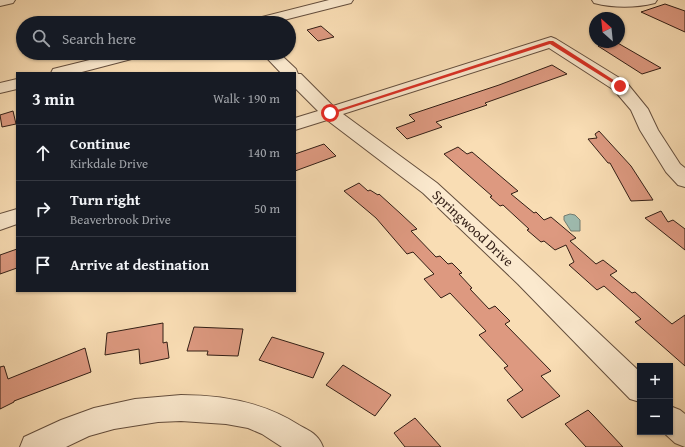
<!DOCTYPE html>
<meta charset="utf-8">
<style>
:root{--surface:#171b24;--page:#20242c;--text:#f1f3f6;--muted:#9ea1a6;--line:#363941}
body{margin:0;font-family:"Gentium Book Plus",serif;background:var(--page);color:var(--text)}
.controls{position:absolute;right:12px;bottom:12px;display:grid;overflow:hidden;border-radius:0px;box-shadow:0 1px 3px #0004}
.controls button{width:36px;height:36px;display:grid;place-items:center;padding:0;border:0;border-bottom:1px solid var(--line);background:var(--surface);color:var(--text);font:20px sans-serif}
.compass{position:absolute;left:589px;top:12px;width:36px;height:36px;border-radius:50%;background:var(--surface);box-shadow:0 1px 3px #0004;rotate:333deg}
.stop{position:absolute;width:12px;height:12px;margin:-9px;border:3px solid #d93025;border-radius:50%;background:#fff}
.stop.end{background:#d93025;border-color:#fff;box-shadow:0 1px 4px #0008}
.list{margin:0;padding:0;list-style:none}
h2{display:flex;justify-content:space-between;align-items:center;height:52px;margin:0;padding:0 16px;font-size:17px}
h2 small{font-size:13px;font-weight:400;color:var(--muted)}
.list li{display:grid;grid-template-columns:26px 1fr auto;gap:12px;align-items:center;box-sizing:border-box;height:56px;padding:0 16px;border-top:1px solid var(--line)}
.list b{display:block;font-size:15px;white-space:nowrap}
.list p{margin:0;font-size:13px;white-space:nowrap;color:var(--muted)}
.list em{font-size:13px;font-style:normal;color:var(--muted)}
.icon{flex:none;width:22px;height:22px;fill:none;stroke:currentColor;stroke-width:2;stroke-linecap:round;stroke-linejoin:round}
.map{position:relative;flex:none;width:685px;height:447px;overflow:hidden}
.search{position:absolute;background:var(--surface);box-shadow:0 1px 3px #0004;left:16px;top:16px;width:280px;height:44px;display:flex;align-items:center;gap:10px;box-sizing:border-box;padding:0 14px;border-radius:22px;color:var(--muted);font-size:15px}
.panel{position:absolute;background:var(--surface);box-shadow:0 1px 3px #0004;left:16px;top:72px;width:280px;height:220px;border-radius:0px}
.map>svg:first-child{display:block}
</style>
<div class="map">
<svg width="685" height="447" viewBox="0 0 685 447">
<rect width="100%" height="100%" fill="#f9ddb4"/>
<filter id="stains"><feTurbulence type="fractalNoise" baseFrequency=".005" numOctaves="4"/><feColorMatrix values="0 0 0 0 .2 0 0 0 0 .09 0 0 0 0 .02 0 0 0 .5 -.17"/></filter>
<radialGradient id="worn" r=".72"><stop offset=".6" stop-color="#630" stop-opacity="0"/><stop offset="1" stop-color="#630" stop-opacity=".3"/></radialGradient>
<polygon fill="#9ebbaf" stroke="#737c71" points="570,214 575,215 580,220 580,231 571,231 564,220 564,216"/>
<g fill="#dd9980" stroke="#321e15">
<polygon points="665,4 685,11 685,32 641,12"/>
<polygon points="321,26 334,37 318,41 307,30"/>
<polygon points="612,42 616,42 661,68 642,74 598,46"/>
<polygon points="552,65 567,74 485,103 487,105 436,122 442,127 407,139 396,128 415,121 409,115 499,85"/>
<polygon points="13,111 16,124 2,127 0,115"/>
<polygon points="599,131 631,166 653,200 631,201 610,163 608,163 588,139 597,138 595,134"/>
<polygon points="324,144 336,156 295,171 295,154"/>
<polygon points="458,147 467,154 472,152 518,191 511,194 534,213 536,212 544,220 551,217 576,238 570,241 596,264 603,260 617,271 610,275 632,293 635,292 672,324 685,315 685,366 635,322 641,319 604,286 597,290 569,265 574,262 566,245 555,250 544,241 541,242 527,230 529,229 503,205 500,206 490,197 492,196 444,154"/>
<polygon points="359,183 368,191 370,190 378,195 379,194 401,214 417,229 411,231 436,257 440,256 448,264 452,263 462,273 459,274 472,288 470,289 489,309 495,306 510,321 505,324 551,371 541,376 560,396 522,418 507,400 523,390 504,368 508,366 479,335 486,331 450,293 441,298 424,279 434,274 413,252 407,254 376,218 344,191"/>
<polygon points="661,211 668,222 673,220 685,229 685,250 645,218"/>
<polygon points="17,249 17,268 0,274 0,255"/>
<polygon points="163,323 163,343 167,342 169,358 140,364 139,349 105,355 107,333"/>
<polygon points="194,327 243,329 238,356 207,355 208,351 187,351"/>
<polygon points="272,337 324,353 313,378 259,360"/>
<polygon points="85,348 91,372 14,401 14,402 0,409 0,367 4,366 8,379"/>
<polygon points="343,365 391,395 375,416 326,385"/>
<polygon points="588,410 593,415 623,447 586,447 565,424"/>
<polygon points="415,418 441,447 405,447 394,433"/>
</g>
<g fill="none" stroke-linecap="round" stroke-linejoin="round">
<defs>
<g id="minor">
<polygon points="0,0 15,0 13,3 0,6"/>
<polygon points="329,0 353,0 351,3 272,23 248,23 250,20"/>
<path d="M592,0H657L655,3C635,8 614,8 594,3Z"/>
<polygon points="551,37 556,39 626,82 648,109 658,130 680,164 685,168 685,187 678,185 666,172 640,130 631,110 614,90 549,48 343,114 437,183 534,272 640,372 640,402 630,399 518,284 423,193 327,120 295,130 295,118 318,111 295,88 295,73 281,73 262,53 279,53 296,69 298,74 301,74 333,106"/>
<polygon points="118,53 145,53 143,56 78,73 51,73 53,69"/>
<polygon points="17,79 17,89 0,93 0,83"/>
<polygon points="17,209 17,224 0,230 0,214"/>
<path d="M181,395C223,395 263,402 299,425C311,432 318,434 323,447H282L262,434L248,428L226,424L181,421L158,422L114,429L89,436L66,447H20L24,437L61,420L94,408L135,399Z"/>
<polygon points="670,406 680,410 685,414 685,447 675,443 663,432 670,432"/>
</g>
</defs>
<use href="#minor" stroke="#644e3d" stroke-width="2"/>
<use href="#minor" fill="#fbe9ce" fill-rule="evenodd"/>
</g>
<polygon fill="#d93025" points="549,41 553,41 623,86 619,87 550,44 332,114 328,113"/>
<g text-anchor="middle" stroke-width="4" stroke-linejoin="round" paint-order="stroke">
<g font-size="14" fill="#321e15" stroke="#fbe9ce">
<text transform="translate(473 228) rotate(43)" y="5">Springwood Drive</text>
</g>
</g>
<rect width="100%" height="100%" filter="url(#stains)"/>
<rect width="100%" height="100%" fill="url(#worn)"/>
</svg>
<div class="controls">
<button>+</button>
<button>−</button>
</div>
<svg class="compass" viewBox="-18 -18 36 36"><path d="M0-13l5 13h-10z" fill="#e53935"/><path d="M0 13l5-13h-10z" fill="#9ea1a6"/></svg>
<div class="stop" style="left:330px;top:113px"></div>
<div class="stop end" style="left:620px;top:86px"></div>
<div class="search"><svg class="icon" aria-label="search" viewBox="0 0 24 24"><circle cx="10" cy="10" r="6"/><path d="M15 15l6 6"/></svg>Search here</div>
<section class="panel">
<h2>3 min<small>Walk · 190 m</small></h2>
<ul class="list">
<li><svg class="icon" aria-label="ahead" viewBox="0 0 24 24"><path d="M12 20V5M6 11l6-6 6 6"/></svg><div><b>Continue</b><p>Kirkdale Drive</p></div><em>140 m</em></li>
<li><svg class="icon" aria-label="right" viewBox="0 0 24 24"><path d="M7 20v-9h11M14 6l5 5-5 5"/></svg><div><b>Turn right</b><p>Beaverbrook Drive</p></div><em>50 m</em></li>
<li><svg class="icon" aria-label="arrive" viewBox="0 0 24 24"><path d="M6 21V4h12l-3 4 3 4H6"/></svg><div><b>Arrive at destination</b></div></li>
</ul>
</section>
</div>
